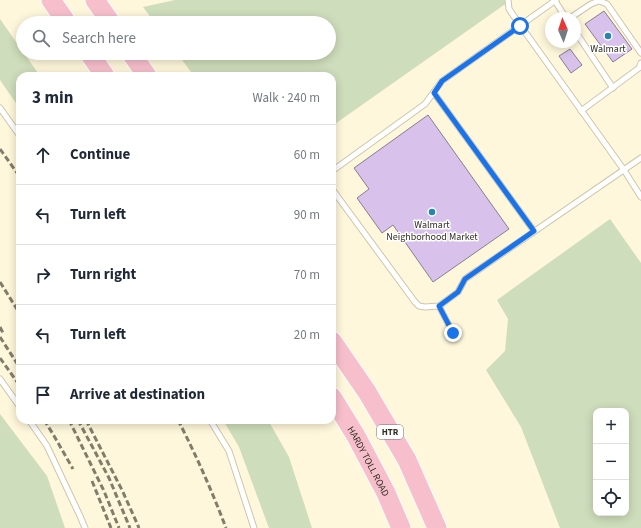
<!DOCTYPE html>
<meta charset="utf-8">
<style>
:root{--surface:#fff;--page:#f2f2f3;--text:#1f2937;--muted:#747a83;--line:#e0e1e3}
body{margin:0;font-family:"Source Sans 3",sans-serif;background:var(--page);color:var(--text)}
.controls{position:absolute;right:12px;bottom:12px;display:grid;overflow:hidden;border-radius:8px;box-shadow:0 2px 10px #0003}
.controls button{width:36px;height:36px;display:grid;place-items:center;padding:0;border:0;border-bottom:1px solid var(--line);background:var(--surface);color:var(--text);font:20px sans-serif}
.compass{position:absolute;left:545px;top:12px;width:36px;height:36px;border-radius:50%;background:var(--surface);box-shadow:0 2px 10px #0003;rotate:357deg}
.stop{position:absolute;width:12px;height:12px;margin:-9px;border:3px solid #1a73e8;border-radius:50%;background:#fff}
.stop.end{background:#1a73e8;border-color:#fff;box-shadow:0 1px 4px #0008}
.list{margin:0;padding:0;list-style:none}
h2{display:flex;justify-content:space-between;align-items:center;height:52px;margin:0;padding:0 16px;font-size:17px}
h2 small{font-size:13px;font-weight:400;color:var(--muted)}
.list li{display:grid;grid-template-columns:26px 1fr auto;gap:12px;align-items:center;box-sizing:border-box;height:60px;padding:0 16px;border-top:1px solid var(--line)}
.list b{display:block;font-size:15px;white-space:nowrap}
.list em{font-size:13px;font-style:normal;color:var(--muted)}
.icon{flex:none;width:22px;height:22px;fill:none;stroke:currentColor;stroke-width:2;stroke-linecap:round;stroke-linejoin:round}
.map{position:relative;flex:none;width:641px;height:528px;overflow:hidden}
.search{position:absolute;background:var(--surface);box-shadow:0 2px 10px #0003;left:16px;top:16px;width:320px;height:44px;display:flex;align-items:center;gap:10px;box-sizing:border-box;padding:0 14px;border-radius:22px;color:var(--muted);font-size:15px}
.panel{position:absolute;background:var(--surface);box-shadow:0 2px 10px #0003;left:16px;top:72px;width:320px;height:352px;border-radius:12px}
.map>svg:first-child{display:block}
</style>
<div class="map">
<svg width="641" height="528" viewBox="0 0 641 528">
<rect width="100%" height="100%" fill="#fef7db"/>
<g fill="#ceddbb" fill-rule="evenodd">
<polygon points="175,0 511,0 332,126 332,76 194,76 177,53 329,53 329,23 155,23 143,7"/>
<polygon points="0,19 23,52 23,53 24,53 40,76 20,76 20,109 0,80"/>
<path d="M610,219L641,263V528H560L521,427L486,370L505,351L508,319L497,300ZM596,411H626V513H596Z"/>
<polygon points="0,414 47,476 65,528 0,528"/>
<polygon points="223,420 268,420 289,457 312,528 269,528 239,447"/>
</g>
<g fill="#d8c2ec" stroke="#897d93">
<polygon points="604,11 632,49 613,62 585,24"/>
<polygon points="570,49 582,65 571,73 559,56"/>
<polygon points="428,115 509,229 433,282 393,225 382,233 357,198 369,189 354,168"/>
</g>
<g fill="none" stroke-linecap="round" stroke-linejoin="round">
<defs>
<g id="lane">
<polyline points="508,0 509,9 520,25 624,170 641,197"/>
<polyline points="555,1 566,18"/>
<polyline points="570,18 591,4 599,1 607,4 641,53"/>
<polyline points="575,31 613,88"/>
<polyline points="434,93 534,231"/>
<polyline points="0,108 20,136"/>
<polyline points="581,111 639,68 641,63"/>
<polyline points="332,171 425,104 442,81 556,0"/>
<polyline points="332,189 415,302 419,306 425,307 439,306 458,292 465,279 641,158"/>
<polyline points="439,306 453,333"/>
<polyline points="0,379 20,407"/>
<polyline points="29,420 47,446 80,516 85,528"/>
<polyline points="210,420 229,451 254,528"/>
</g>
<g id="highway">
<polyline points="51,0 67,23"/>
<polyline points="95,0 111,23"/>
<polyline points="89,53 105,76"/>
<polyline points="131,53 147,76"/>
<polyline points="332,341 367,392 407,460 437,528"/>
<path id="s1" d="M332,397L356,436L386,493L401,528"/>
</g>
</defs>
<use href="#lane" stroke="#cdc6ac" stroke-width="7"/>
<use href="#highway" stroke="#fff" stroke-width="21"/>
<use href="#lane" stroke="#fff" stroke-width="5"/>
<use href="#highway" stroke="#f7bfcc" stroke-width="19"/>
<g stroke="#817d6b" stroke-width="3" stroke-dasharray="6 3" stroke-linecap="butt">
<polyline points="0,149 20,177"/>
<polyline points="0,282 20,314"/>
<polyline points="17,321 20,325"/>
<polyline points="0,327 3,333"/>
<polyline points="0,337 20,368"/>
<polyline points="0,358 20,386"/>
<polyline points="44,420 53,434 73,469"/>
<polyline points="69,420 104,491 119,528"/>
<polyline points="78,420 109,478 130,528"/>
<polyline points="86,420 123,492 139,528"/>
<path d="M178,420C196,455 212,491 226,528"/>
<polyline points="92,481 111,528"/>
</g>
</g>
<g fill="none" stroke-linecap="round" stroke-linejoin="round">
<polyline stroke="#1a73e8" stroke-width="5" points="453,333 439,306 458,292 465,279 534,231 434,93 442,81 520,26"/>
</g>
<g fill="#2286b0" stroke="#fff" stroke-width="1.5">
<circle cx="608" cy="36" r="4"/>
<circle cx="432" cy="212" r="4"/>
</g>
<g text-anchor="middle" stroke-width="3" stroke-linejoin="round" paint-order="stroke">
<rect fill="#fff" stroke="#706e66" stroke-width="1" x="377" y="425" width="26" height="14" rx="3"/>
<g font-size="9" font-weight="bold" fill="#323025">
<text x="390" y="435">HTR</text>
</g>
<g font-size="10" fill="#323025" stroke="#fff">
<text x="608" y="52">Walmart</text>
<text x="432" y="228">Walmart<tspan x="432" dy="12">Neighborhood Market</tspan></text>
</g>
<g font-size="10" fill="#323025" stroke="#fff">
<text dy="4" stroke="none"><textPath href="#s1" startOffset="74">HARDY TOLL ROAD</textPath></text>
</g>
</g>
</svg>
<div class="controls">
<button>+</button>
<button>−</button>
<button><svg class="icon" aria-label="locate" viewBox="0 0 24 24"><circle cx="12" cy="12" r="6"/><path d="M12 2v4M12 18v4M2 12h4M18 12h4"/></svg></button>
</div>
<svg class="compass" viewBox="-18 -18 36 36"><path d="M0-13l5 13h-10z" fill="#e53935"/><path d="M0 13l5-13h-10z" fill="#747a83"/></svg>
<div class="stop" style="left:520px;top:26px"></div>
<div class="stop end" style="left:453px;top:333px"></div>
<div class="search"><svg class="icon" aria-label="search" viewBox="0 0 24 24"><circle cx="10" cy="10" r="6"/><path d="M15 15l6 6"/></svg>Search here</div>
<section class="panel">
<h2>3 min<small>Walk · 240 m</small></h2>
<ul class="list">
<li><svg class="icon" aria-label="ahead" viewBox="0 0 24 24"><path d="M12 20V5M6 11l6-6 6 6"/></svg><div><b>Continue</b></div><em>60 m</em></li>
<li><svg class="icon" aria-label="left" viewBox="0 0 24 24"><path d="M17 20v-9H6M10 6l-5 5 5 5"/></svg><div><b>Turn left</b></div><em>90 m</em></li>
<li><svg class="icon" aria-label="right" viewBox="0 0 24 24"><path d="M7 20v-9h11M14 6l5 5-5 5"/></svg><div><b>Turn right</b></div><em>70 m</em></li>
<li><svg class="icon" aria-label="left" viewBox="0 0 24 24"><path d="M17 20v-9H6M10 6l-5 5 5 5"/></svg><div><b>Turn left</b></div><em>20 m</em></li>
<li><svg class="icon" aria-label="arrive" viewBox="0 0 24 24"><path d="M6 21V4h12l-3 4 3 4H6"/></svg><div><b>Arrive at destination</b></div></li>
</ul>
</section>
</div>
